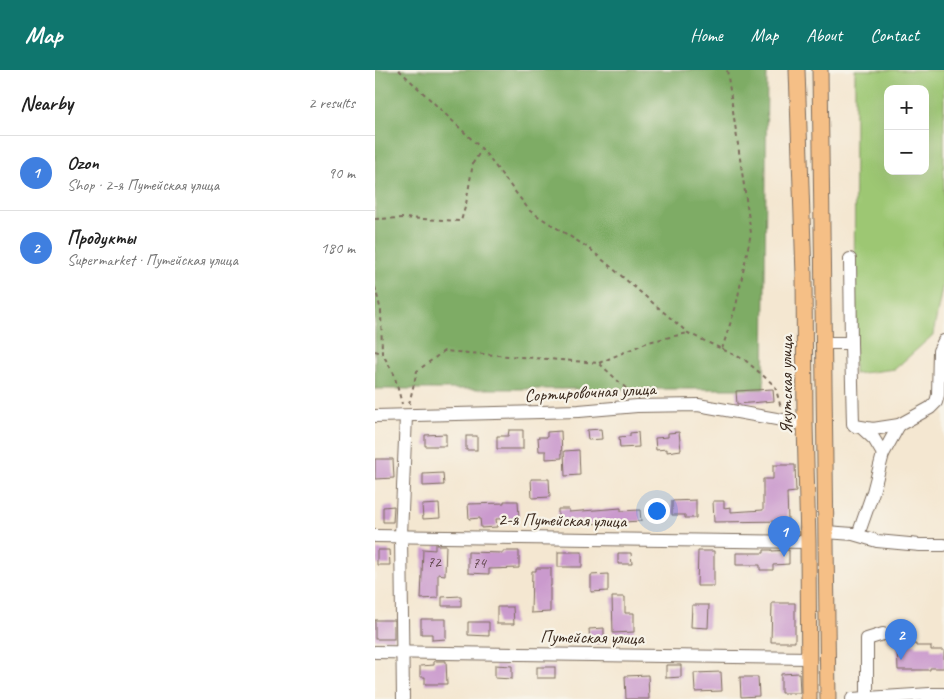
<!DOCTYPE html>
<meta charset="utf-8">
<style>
:root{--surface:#fff;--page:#f2f2f2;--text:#222;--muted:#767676;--line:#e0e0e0;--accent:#0f766e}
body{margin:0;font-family:Caveat,sans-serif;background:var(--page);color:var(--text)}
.controls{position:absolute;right:15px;top:15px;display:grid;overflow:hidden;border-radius:10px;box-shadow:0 5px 20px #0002}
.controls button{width:45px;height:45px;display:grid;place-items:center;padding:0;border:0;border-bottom:1px solid var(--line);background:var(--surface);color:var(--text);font:25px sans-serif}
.you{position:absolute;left:281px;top:440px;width:18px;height:18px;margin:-12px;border:4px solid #fff;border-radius:50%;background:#1a73e8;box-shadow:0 0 0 8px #1a73e833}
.badge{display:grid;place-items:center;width:32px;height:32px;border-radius:50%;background:var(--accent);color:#fff;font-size:16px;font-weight:700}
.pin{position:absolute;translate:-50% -41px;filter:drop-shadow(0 1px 2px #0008)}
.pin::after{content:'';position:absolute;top:26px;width:18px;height:15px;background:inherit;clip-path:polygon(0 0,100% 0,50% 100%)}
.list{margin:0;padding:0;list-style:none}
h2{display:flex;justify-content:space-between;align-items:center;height:65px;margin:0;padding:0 20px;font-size:21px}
h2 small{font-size:16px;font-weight:400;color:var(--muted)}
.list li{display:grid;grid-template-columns:32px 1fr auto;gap:15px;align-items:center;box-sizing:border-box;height:75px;padding:0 20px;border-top:1px solid var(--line)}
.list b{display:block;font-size:19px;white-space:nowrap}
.list p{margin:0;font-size:16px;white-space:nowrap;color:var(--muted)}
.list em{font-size:16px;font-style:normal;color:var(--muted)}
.map{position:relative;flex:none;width:569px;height:629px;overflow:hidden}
header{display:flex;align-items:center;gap:30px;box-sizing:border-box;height:70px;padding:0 25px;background:var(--accent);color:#fff}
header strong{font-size:24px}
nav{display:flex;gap:28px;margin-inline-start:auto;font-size:18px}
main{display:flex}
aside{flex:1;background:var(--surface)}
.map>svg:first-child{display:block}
</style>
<header>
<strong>Map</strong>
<nav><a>Home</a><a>Map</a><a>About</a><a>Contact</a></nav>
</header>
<main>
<aside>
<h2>Nearby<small>2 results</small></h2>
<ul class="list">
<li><span class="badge" style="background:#3f7fe0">1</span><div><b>Ozon</b><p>Shop · 2-я Путейская улица</p></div><em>90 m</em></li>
<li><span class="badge" style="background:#3f7fe0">2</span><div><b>Продукты</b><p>Supermarket · Путейская улица</p></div><em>180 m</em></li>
</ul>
</aside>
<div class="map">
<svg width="569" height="629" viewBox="0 0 569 629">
<rect width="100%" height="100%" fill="#f7f3e8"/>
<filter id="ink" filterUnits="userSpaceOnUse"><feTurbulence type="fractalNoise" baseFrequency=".02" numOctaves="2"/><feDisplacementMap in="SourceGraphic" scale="10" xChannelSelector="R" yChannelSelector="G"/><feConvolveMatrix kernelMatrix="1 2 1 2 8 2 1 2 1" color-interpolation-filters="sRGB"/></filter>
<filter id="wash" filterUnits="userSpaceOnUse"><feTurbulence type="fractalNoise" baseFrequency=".0096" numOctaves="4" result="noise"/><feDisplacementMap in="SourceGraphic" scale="20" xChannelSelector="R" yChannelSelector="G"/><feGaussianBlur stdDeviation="1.12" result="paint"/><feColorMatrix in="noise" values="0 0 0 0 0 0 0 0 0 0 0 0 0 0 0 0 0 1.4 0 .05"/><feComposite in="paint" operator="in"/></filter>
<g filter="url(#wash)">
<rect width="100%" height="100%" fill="#f4e7d1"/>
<path fill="#9dc773" stroke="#6c7848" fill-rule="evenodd" d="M480,0H569V208L558,265L520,299L479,304ZM513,19H550V101H513Z"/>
<polygon fill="#7eac65" stroke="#5c6b42" points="0,0 392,0 389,319 0,319"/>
<g id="blocks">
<g fill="#ca9acd">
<polygon points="398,319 399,331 362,334 361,321"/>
<polygon points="226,359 227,369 213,370 212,360"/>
<polygon points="134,360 148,360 148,379 122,379 122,366 133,366"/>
<polygon points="186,361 187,388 171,389 171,381 164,381 163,367 172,367 172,362"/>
<polygon points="263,362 264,377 245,378 244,367 255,366 255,363"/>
<polygon points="304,362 306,380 292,382 292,379 281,380 280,368 293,367 293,363"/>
<polygon points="71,364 71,376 50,376 50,365"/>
<rect x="91" y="366" width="11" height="14"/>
<polygon points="204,380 205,405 190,406 189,381"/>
<polygon points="0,389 18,389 19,408 0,409"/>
<polygon points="398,395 420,395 421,422 412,423 413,451 339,452 338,431 349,431 349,438 356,437 356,442 388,440 388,409 398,409"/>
<polygon points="68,403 69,415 48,416 48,404"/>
<polygon points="156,409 174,409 175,427 157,428"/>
<polygon points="321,430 321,448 310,448 310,445 297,445 297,431"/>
<polygon points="129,431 143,431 144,448 121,449 122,457 106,458 105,448 94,449 93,434 129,433"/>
<polygon points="64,434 65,448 48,449 47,435"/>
<polygon points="19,436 18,452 8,452 8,437"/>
<polygon points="246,438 246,441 265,440 266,451 212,454 212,450 183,450 183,439 194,439 194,442"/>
<polygon points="60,475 71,475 70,505 63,504 63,528 46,529 48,479 60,480"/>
<polygon points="2,480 14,480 15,495 2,495"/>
<polygon points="389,480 397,480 397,481 414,480 414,494 398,495 398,500 385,500 385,495 361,495 361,483 389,483"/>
<polygon points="128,481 144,481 144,498 114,499 114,504 93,503 93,482 128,483"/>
<polygon points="323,481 339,481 339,516 322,516"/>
<rect x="183" y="482" width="24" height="15"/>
<polygon points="243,483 256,483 257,494 243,494"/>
<polygon points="161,498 176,498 176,516 175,516 175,542 156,543 157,501 161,501"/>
<polygon points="233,504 233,521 216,522 216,505"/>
<polygon points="86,526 86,536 67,536 67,527"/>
<polygon points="237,527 250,527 250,543 259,543 259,562 238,563"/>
<polygon points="397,533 420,533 420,572 396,572"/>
<polygon points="317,535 334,535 333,558 316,557"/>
<polygon points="122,537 138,537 139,554 122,554"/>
<polygon points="46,549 71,549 71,569 57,570 57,564 46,564"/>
<rect x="0" y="550" width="19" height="19"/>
<polygon points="93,552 114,552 114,566 93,565"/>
<polygon points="229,558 229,574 215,574 214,559"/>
<polygon points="514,559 527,559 527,570 512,571 516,565"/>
<polygon points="541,574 541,576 556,576 556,580 569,580 569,598 555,598 555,600 523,600 522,575"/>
<polygon points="59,591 71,591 72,614 50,614 50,607 45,607 45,596 59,595"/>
<polygon points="120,595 137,596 137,609 120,608"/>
<polygon points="291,595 306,595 306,607 291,608"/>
<rect x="162" y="597" width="18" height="11"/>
<polygon points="346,602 347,621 320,622 319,603"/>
<polygon points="424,603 425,623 406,623 406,604"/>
<polygon points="273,605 274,629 251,629 250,606"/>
<polygon points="365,607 383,607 384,626 366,627"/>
</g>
</g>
</g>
<g filter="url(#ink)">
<use href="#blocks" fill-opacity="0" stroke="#7c6c5d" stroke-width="1"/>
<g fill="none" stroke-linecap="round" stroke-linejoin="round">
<defs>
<g id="minor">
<polyline points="475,189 476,273"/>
<polyline points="448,273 476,273 478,354 480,356 498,359 524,355 555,338 561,332 563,325 564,281 569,271"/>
<polyline points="0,346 204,341 262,336 323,335 430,354"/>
<polyline points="487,358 499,369 508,384"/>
<polyline points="451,462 478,464 502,471 545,475 569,475"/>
<polyline points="483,465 498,422 508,384 524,355"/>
<polyline points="0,466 433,472"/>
<polyline points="0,582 434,588"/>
<polyline points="28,629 26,465 31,346"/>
<polyline points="477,629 555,624 569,624"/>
<polyline points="492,629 492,569 508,564"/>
</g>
<g id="major">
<polyline points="422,0 429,205 430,354 433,472 434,629"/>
<polyline points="445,0 453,629"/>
</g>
</defs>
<use href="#minor" stroke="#7c6c5d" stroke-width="14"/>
<use href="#major" stroke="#7c6c5d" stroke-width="17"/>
<g stroke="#7c6c5d" stroke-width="2" stroke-dasharray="4 4" stroke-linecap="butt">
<polyline points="24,0 107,79 155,141 215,179 313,263 370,290 400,316 406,338"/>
<polyline points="0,149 28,148 86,151 91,134 98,93 107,79"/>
<polyline points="0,217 6,241 7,283 19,304 27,334"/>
<polyline points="347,279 361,236 376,163 352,0"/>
<polyline points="0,281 7,283"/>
<polyline points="224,293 273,272 313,263"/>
<polyline points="34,334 42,301 69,281 224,293 258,325"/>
</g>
<use href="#minor" stroke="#fff" stroke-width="12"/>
<use href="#major" stroke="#f5bf86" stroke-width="15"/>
</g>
</g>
<g text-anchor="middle" stroke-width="4.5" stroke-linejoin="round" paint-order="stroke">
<g font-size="15" fill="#5f464a">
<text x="59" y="497">72</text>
<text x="104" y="498">74</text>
</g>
<g font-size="18" fill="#3b2a1e" stroke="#f7f3e8">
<text transform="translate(411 315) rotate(-90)" y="6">Якутская улица</text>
<text transform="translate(215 322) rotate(-3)" y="6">Сортировочная улица</text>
<text transform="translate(187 450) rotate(1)" y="6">2-я Путейская улица</text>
<text transform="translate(217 567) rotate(1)" y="6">Путейская улица</text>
</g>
</g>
</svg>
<div class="controls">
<button>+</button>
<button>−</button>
</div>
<div class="you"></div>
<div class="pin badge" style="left:409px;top:487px;background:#3f7fe0">1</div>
<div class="pin badge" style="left:526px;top:590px;background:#3f7fe0">2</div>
</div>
</main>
